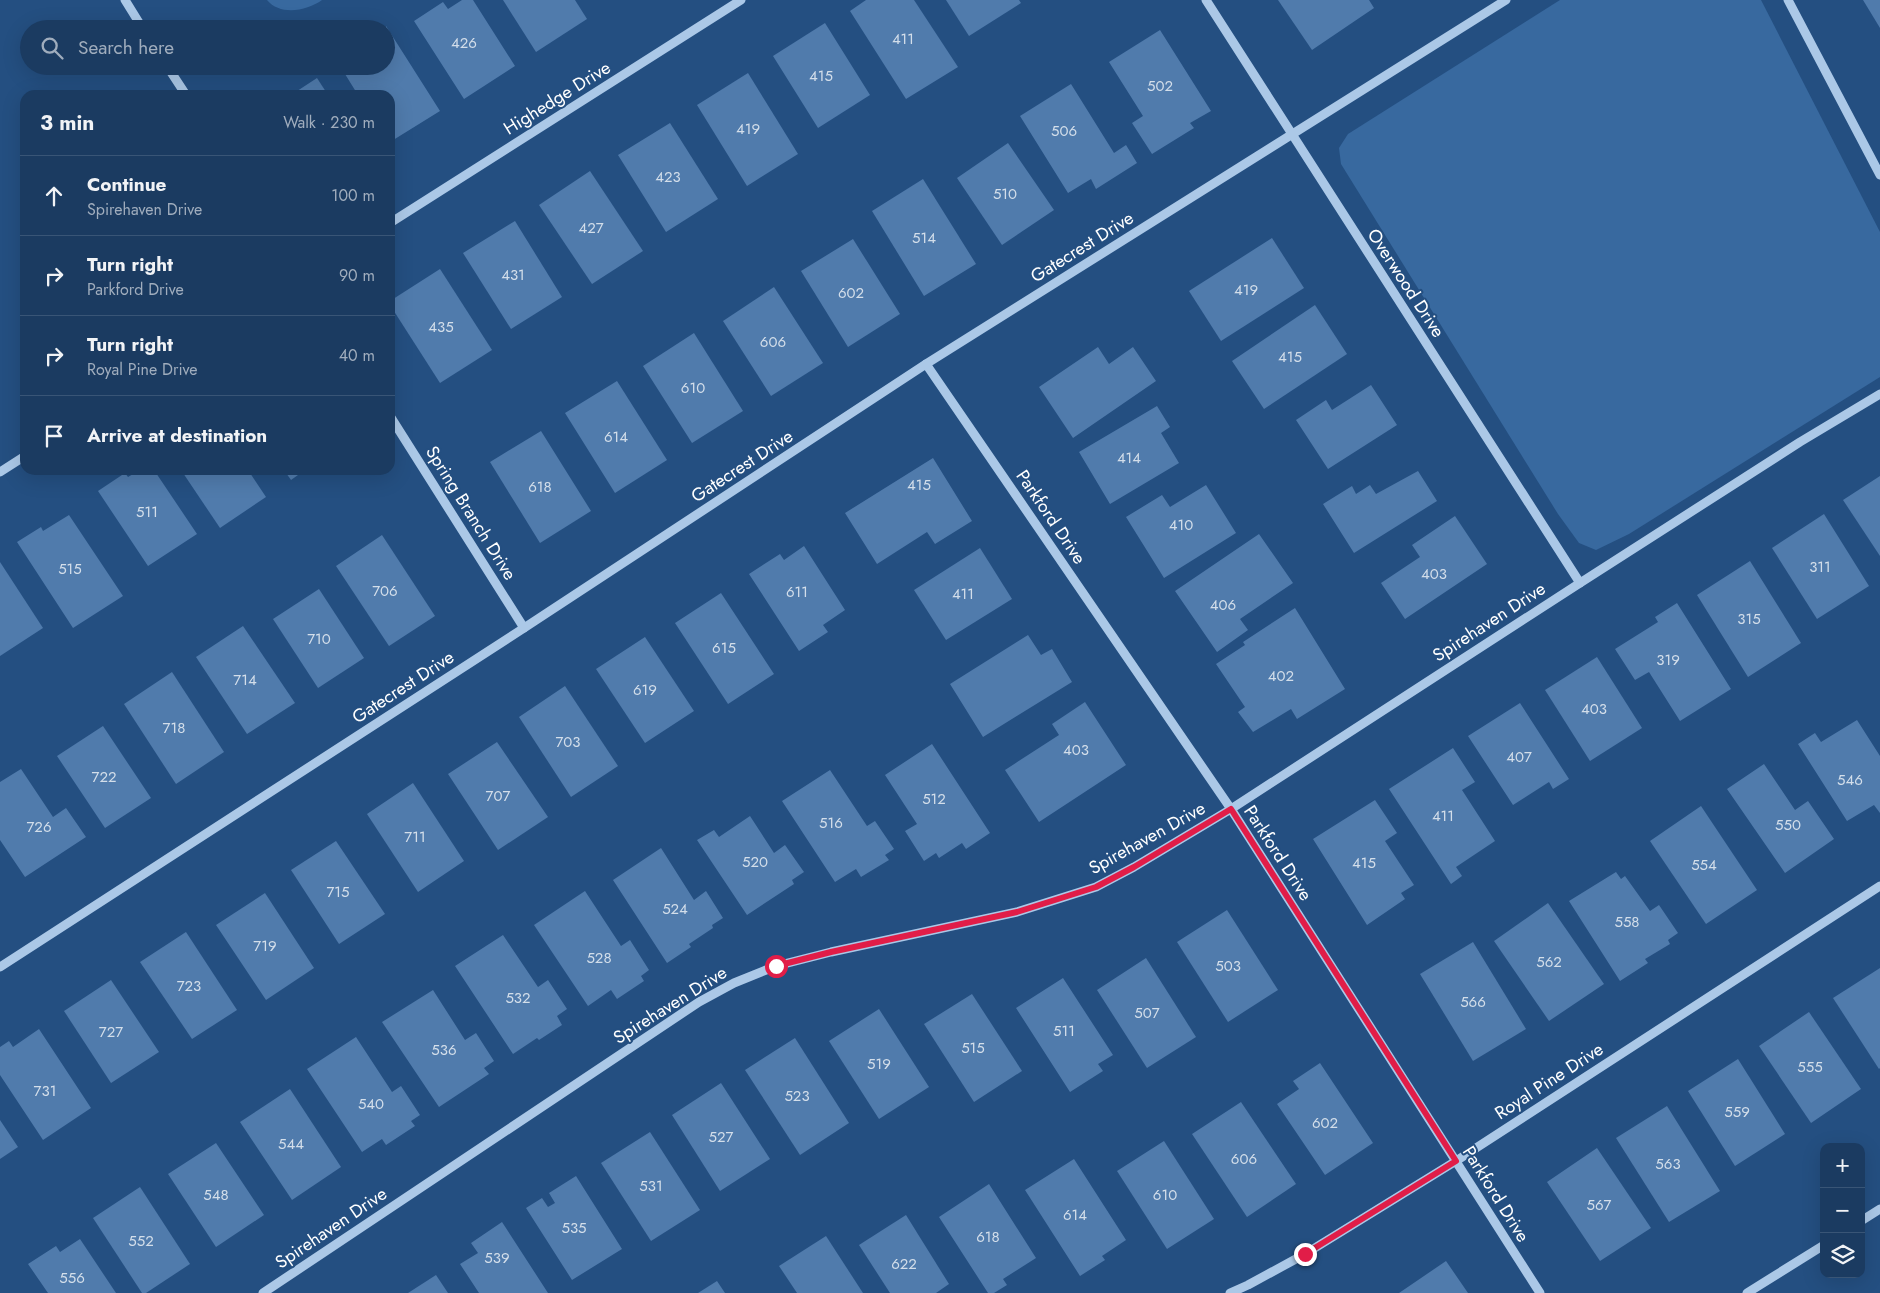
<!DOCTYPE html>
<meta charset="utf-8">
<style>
:root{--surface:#1b3b61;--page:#244267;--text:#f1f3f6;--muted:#a0adbd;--line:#395576}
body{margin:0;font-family:Jost,sans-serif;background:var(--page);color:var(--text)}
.controls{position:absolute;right:15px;bottom:15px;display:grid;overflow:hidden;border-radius:10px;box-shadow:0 5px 20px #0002}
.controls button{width:45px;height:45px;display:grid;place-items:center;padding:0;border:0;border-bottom:1px solid var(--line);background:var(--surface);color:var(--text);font:25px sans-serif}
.stop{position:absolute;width:15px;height:15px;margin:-11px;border:4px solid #e11d48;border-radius:50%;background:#fff}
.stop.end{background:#e11d48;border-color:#fff;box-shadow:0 1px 5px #0008}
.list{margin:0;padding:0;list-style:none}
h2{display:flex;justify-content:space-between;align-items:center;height:65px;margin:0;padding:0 20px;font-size:21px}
h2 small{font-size:16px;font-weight:400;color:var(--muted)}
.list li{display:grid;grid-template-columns:32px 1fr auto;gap:15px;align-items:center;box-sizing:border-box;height:80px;padding:0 20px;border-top:1px solid var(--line)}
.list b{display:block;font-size:19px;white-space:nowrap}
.list p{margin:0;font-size:16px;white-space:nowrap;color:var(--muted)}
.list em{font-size:16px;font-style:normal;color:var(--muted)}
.icon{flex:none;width:28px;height:28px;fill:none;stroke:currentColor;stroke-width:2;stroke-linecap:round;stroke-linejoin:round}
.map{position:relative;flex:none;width:1880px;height:1293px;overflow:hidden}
.search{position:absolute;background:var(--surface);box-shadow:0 5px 20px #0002;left:20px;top:20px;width:375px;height:55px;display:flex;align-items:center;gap:12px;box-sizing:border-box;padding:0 18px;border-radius:28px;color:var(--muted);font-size:19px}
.panel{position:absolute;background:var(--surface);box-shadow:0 5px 20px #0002;left:20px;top:90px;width:375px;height:385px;border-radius:15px}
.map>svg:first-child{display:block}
</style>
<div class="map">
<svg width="1880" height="1293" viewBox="0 0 1880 1293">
<rect width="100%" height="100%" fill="#244f81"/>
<g fill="#38699f">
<path d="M267,0H322C307,11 280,16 267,0Z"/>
<polygon points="1560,0 1761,0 1880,232 1880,377 1629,534 1596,550 1579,543 1558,514 1341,164 1339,148 1348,134"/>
</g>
<g fill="#507bac">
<polygon points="462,0 473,0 515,66 464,99 414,21 443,2 448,9"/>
<polygon points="503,0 575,0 587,19 536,52"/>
<polygon points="866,0 914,0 958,67 906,99 850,11"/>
<polygon points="946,0 1019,0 1021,3 969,36"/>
<polygon points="1278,0 1369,0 1374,8 1312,50"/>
<polygon points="1863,0 1880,0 1880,28"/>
<polygon points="825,23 870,95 818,128 773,56"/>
<polygon points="386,26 440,111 390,142 390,95 358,95 340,66 386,66"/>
<polygon points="1160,30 1211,111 1190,123 1194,128 1152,154 1132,123 1143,116 1109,62"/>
<polygon points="748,73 798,154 747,186 697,105"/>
<polygon points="317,78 328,95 291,95"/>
<polygon points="1071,84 1114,153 1126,145 1137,163 1096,189 1091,179 1068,193 1020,116"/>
<polygon points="670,123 718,199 666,232 618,155"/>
<polygon points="1008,143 1054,210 1002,245 957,178"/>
<polygon points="590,171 643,251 592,284 539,205"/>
<polygon points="923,179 976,264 924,296 872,211"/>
<polygon points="515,221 562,297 511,329 463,253"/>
<polygon points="1272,238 1304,288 1221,341 1189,291"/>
<polygon points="853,239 900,314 848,347 801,271"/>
<polygon points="440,269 492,350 440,383 390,305 390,301"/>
<polygon points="774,287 823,363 771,396 723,321"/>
<polygon points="1315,305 1347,354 1264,409 1232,361"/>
<polygon points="694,333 743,411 692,443 643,366"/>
<polygon points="1098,347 1109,364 1133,347 1156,381 1073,438 1039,387"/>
<polygon points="617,381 667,460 615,493 565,413"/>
<polygon points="1371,385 1397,425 1328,469 1296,420 1326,400 1332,410"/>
<polygon points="1157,406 1170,427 1161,433 1179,463 1110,504 1079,452"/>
<polygon points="541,431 591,511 540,543 490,462"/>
<polygon points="933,458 972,521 935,544 927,532 877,564 845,513"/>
<polygon points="140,470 154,470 197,534 148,566 98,491 125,473 128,477"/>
<polygon points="181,470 248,470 266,497 220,528"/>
<polygon points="284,470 305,470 291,480"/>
<polygon points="1418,471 1437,501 1354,553 1323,504 1352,486 1356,494 1370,485 1376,494"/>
<polygon points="1880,476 1880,556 1843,500"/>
<polygon points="1206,485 1236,533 1164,578 1126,517 1162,495 1170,507"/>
<polygon points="1824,514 1869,586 1817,619 1772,548"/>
<polygon points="69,515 123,596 73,628 17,542 41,527 43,531"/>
<polygon points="1455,516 1487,564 1405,619 1381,583 1420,557 1412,545"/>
<polygon points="1259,534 1293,583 1240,619 1248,630 1217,652 1175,591"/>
<polygon points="382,535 435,616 389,646 336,566"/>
<polygon points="804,546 845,610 823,625 828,632 799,651 749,574 780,554 784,560"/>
<polygon points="980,548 1012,599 946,640 914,590"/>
<polygon points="1750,561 1801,643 1748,677 1697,595"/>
<polygon points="0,562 43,628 0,656"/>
<polygon points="319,589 364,658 318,688 273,619"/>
<polygon points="721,593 774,674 728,704 675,623"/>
<polygon points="1677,603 1731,689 1680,721 1649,672 1635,680 1615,649 1658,622 1655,617"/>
<polygon points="1295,608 1345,689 1297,719 1291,709 1253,732 1238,712 1245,707 1216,664 1245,645 1243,642"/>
<polygon points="243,626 295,703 247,734 196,657"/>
<polygon points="1028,635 1041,655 1052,649 1072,682 983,737 950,684"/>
<polygon points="645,637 694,711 645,743 596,669"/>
<polygon points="1597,657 1642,728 1590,761 1545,690"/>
<polygon points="172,672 224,752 176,784 124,704"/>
<polygon points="565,686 618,766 571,797 519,717"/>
<polygon points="1085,702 1126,765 1039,822 1005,770 1059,735 1052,724"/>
<polygon points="1520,703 1569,779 1553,789 1549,782 1513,805 1468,736"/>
<polygon points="1857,720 1880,756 1880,813 1874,805 1847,821 1798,744 1815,733 1821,742"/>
<polygon points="103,726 151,798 105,828 57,756"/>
<polygon points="497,742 548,817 498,850 448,774"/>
<polygon points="932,744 990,833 966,849 962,843 939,858 936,853 924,861 905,831 917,824 885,775"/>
<polygon points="1453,748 1475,782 1462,790 1495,841 1456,867 1462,876 1451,884 1389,789"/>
<polygon points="1764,764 1795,810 1808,801 1834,839 1785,873 1727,789"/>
<polygon points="21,769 53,817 66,808 86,837 25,877 0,840 0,782"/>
<polygon points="830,770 867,826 875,821 894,849 885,855 889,860 861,877 856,869 835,882 782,801"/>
<polygon points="413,783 464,861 418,892 367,814"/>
<polygon points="1375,800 1397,833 1385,841 1414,885 1401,893 1405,899 1367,925 1313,839"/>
<polygon points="1701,806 1757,890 1706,924 1650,841"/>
<polygon points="750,816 774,853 785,845 804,872 792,880 794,884 747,915 697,840 714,830 719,837"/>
<polygon points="336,841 385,914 339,944 291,870"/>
<polygon points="661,848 694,900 706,891 723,918 712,925 713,928 689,944 691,947 667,963 613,880"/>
<polygon points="1616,872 1621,879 1625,876 1650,911 1659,905 1678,933 1668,940 1670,944 1645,959 1648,963 1620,981 1569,901"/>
<polygon points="585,891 621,946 630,940 649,970 641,976 644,981 617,999 611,990 588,1006 534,925"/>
<polygon points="265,893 314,968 266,1000 216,925"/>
<polygon points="1548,903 1604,984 1549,1021 1494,941"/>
<polygon points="1227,910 1278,990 1228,1022 1177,942"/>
<polygon points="186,932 237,1010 192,1039 140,962"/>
<polygon points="503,935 538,987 548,980 567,1009 557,1016 562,1025 539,1040 537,1038 513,1054 455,966"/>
<polygon points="1473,942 1526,1029 1473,1061 1420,974"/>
<polygon points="1146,958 1196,1037 1147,1068 1097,990"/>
<polygon points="1880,968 1880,1068 1879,1069 1833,998"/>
<polygon points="1063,978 1113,1055 1098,1064 1103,1071 1070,1092 1016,1008"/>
<polygon points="111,980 159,1052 111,1083 64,1011"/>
<polygon points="433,990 465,1040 476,1033 494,1061 484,1068 489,1074 439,1107 382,1022"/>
<polygon points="972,994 1022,1071 974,1102 924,1024"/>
<polygon points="879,1009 929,1087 879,1119 829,1041"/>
<polygon points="1809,1012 1861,1089 1811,1123 1759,1046"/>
<polygon points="39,1029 91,1108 43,1140 0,1075 0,1047 9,1041 13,1047"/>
<polygon points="356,1037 392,1092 401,1086 420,1115 411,1121 415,1126 386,1145 382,1139 362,1152 307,1069"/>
<polygon points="795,1038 849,1123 800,1155 745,1070"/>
<polygon points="1738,1059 1785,1134 1735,1166 1688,1091"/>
<polygon points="1320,1063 1373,1143 1325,1175 1277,1104 1299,1089 1293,1081"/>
<polygon points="721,1083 770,1159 720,1191 672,1115"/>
<polygon points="290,1089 341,1167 292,1200 240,1122"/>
<polygon points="1241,1102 1296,1184 1247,1217 1192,1134"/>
<polygon points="1667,1106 1720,1191 1669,1222 1616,1138"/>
<polygon points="0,1120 18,1147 0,1159"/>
<polygon points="650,1132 700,1210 651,1241 601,1163"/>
<polygon points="1164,1141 1214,1219 1167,1249 1117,1171"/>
<polygon points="216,1143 264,1215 216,1247 168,1174"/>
<polygon points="1597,1148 1651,1228 1600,1261 1547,1182"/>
<polygon points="1074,1159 1126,1240 1102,1256 1105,1260 1080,1276 1025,1190"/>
<polygon points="576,1176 622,1249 572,1280 526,1208 542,1198 548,1207 555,1203 549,1193"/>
<polygon points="989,1184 1036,1258 1003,1279 1007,1285 994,1293 988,1293 939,1217"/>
<polygon points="140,1187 190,1264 146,1293 142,1293 93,1218"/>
<polygon points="906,1215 949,1284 936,1293 890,1293 859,1245"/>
<polygon points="502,1222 548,1293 479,1293 460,1264 478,1253 471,1243"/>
<polygon points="826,1236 863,1293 797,1293 779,1266"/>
<polygon points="80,1239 116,1293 48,1293 28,1264 56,1246 60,1252"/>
<polygon points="1446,1261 1468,1293 1399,1293"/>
<polygon points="436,1275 448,1293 408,1293"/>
<polygon points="717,1281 725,1293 698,1293"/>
</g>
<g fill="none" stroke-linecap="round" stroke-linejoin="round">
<g stroke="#abc8e7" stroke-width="9">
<polyline points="125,0 143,29"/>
<polyline points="1206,0 1580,583"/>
<polyline points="1788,0 1880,175"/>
<polyline points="167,66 186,95"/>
<polyline points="390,223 741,0"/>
<polyline points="926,364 1231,809 1540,1293"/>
<polyline points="390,416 524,628"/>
<polyline points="0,472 25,456"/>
<polyline points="0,967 524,628 926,364 1506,0"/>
<polyline points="1861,1221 1880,1209"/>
<polyline points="263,1293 699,1002 734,983 776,966 831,952 1017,912 1096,887 1134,867 1231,809 1580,583 1800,442 1880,394"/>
<polyline points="1230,1293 1248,1285 1305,1254 1456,1161 1880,886"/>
<polyline points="1747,1293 1824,1245"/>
</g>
</g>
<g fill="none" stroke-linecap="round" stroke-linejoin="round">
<polyline stroke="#e11d48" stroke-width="6" points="776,966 831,952 1017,912 1096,887 1134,867 1231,809 1456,1161 1305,1254"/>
</g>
<g text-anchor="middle" stroke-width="4" stroke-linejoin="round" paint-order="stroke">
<g font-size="15" fill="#d3deea">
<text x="903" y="44">411</text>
<text x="464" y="48">426</text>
<text x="821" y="81">415</text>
<text x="1160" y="91">502</text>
<text x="748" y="134">419</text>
<text x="1064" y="136">506</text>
<text x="668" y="182">423</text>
<text x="1005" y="199">510</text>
<text x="591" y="233">427</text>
<text x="924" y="243">514</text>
<text x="513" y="280">431</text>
<text x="1246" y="295">419</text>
<text x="851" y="298">602</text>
<text x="441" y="332">435</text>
<text x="773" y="347">606</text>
<text x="1290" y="362">415</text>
<text x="693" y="393">610</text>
<text x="616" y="442">614</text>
<text x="1129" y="463">414</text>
<text x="919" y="490">415</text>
<text x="540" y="492">618</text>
<text x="147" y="517">511</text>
<text x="1181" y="530">410</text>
<text x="1820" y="572">311</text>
<text x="70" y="574">515</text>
<text x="1434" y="579">403</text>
<text x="385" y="596">706</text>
<text x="797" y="597">611</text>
<text x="963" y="599">411</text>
<text x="1223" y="610">406</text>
<text x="1749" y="624">315</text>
<text x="319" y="644">710</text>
<text x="724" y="653">615</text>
<text x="1668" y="665">319</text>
<text x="1281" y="681">402</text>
<text x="245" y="685">714</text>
<text x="645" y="695">619</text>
<text x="1594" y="714">403</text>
<text x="174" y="733">718</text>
<text x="568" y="747">703</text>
<text x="1076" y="755">403</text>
<text x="1519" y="762">407</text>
<text x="104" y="782">722</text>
<text x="1850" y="785">546</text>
<text x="498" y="801">707</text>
<text x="934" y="804">512</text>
<text x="1443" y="821">411</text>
<text x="831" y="828">516</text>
<text x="1788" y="830">550</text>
<text x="39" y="832">726</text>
<text x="415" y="842">711</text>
<text x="755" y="867">520</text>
<text x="1364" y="868">415</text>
<text x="1704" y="870">554</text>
<text x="338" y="897">715</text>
<text x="675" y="914">524</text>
<text x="1627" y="927">558</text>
<text x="265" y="951">719</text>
<text x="599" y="963">528</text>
<text x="1549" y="967">562</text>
<text x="1228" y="971">503</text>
<text x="189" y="991">723</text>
<text x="518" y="1003">532</text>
<text x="1473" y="1007">566</text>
<text x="1147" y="1018">507</text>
<text x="1064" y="1036">511</text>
<text x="111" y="1037">727</text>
<text x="973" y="1053">515</text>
<text x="444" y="1055">536</text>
<text x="879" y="1069">519</text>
<text x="1810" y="1072">555</text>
<text x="45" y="1096">731</text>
<text x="797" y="1101">523</text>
<text x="371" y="1109">540</text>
<text x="1737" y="1117">559</text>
<text x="1325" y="1128">602</text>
<text x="721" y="1142">527</text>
<text x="291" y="1149">544</text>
<text x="1244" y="1164">606</text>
<text x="1668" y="1169">563</text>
<text x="651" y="1191">531</text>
<text x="216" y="1200">548</text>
<text x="1165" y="1200">610</text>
<text x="1599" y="1210">567</text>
<text x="1075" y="1220">614</text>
<text x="574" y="1233">535</text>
<text x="988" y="1242">618</text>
<text x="141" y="1246">552</text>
<text x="497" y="1263">539</text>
<text x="904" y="1269">622</text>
<text x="72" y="1283">556</text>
</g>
<g font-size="18" fill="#fff" stroke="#244f81">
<text transform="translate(557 98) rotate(-32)" y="6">Highedge Drive</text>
<text transform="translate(1082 247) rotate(-32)" y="6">Gatecrest Drive</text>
<text transform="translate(1406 283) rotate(57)" y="6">Overwood Drive</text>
<text transform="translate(742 466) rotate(-33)" y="6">Gatecrest Drive</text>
<text transform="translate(471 513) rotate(58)" y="6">Spring Branch Drive</text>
<text transform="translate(1051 517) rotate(56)" y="6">Parkford Drive</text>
<text transform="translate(1489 622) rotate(-33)" y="6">Spirehaven Drive</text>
<text transform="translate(403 687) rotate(-33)" y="6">Gatecrest Drive</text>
<text transform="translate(1147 838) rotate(-29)" y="6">Spirehaven Drive</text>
<text transform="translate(1278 853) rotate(57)" y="6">Parkford Drive</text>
<text transform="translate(670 1005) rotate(-32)" y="6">Spirehaven Drive</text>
<text transform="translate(1549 1081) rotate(-33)" y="6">Royal Pine Drive</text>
<text transform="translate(1496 1194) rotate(58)" y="6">Parkford Drive</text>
<text transform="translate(331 1228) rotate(-34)" y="6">Spirehaven Drive</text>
</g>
</g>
</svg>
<div class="controls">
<button>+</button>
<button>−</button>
<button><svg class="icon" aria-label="layers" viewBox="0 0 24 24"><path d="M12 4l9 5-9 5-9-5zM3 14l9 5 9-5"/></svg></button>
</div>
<div class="stop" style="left:776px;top:966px"></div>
<div class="stop end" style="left:1305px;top:1254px"></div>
<div class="search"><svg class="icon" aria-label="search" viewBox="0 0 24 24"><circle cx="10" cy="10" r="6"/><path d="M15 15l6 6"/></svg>Search here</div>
<section class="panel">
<h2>3 min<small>Walk · 230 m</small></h2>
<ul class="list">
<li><svg class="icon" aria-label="ahead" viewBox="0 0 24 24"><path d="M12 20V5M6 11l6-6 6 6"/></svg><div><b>Continue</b><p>Spirehaven Drive</p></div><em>100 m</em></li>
<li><svg class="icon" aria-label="right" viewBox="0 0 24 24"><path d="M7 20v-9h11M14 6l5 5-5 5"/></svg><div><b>Turn right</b><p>Parkford Drive</p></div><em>90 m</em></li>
<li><svg class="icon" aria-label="right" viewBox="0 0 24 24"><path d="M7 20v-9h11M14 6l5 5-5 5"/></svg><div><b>Turn right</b><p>Royal Pine Drive</p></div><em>40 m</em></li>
<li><svg class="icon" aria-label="arrive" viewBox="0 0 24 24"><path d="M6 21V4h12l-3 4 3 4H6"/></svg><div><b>Arrive at destination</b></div></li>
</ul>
</section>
</div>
